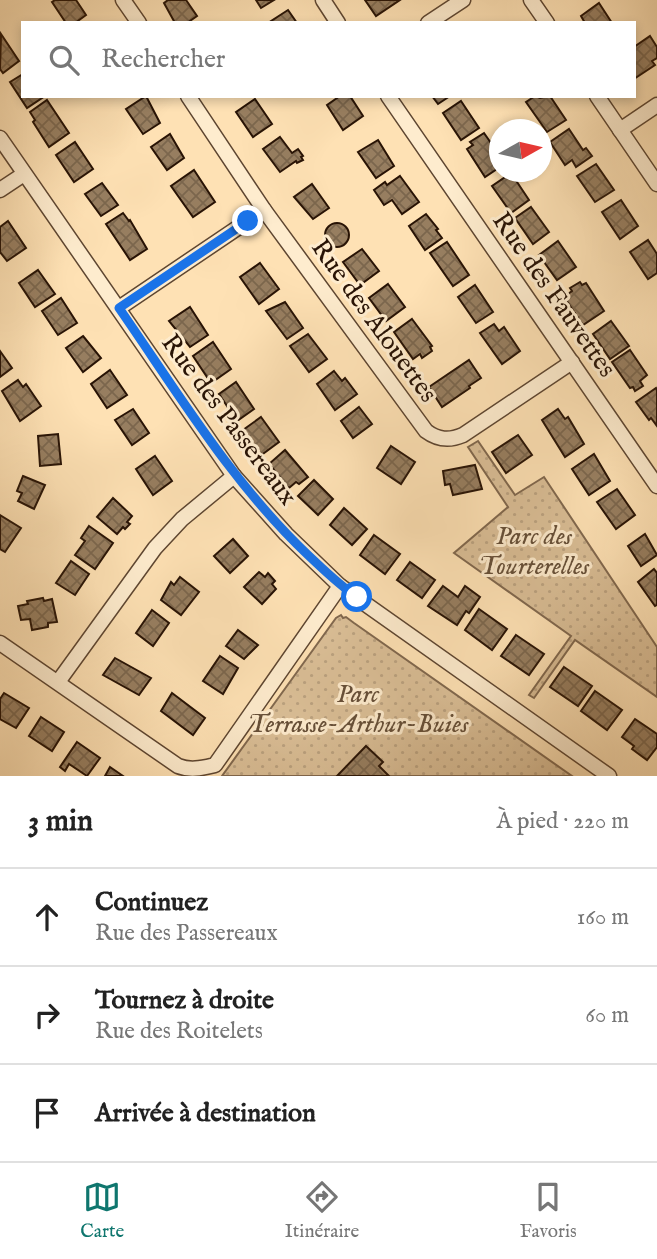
<!DOCTYPE html>
<html lang="fr">
<meta charset="utf-8">
<style>
:root{--surface:#fff;--page:#f6f6f6;--text:#222;--muted:#767676;--line:#e0e0e0;--accent:#0f766e}
body{margin:0;font-family:"IM FELL English",serif;background:var(--page);color:var(--text)}
.compass{position:absolute;left:489px;top:119px;width:63px;height:63px;border-radius:50%;background:var(--surface);box-shadow:0 4px 10px #0003;rotate:82deg}
.stop{position:absolute;width:21px;height:21px;margin:-16px;border:5px solid #1a73e8;border-radius:50%;background:#fff}
.stop.end{background:#1a73e8;border-color:#fff;box-shadow:0 2px 7px #0008}
.list{margin:0;padding:0;list-style:none}
h2{display:flex;justify-content:space-between;align-items:center;height:91px;margin:0;padding:0 28px;font-size:30px}
h2 small{font-size:23px;font-weight:400;color:var(--muted)}
.list li{display:grid;grid-template-columns:46px 1fr auto;gap:21px;align-items:center;box-sizing:border-box;height:98px;padding:0 28px;border-top:2px solid var(--line)}
.list b{display:block;font-size:26px;white-space:nowrap}
.list p{margin:0;font-size:23px;white-space:nowrap;color:var(--muted)}
.list em{font-size:23px;font-style:normal;color:var(--muted)}
.icon{flex:none;width:38px;height:38px;fill:none;stroke:currentColor;stroke-width:2;stroke-linecap:round;stroke-linejoin:round}
.map{position:relative;flex:none;width:657px;height:776px;overflow:hidden}
.search{position:absolute;background:var(--surface);box-shadow:0 4px 10px #0003;left:21px;right:21px;top:21px;height:77px;display:flex;align-items:center;gap:18px;box-sizing:border-box;padding:0 24px;border-radius:0px;color:var(--muted);font-size:26px}
.sheet{height:385px;background:var(--surface)}
nav{display:flex;justify-content:space-around;align-items:center;box-sizing:border-box;height:98px;border-top:2px solid var(--line);background:var(--surface);font-size:19px;color:var(--muted)}
nav a{display:grid;justify-items:center;gap:4px}
nav .on{color:var(--accent)}
.map>svg:first-child{display:block}
</style>
<div class="map">
<svg width="657" height="776" viewBox="0 0 657 776">
<defs>
<pattern id="green-dots" width="8" height="8" patternUnits="userSpaceOnUse" patternTransform="scale(1.75)"><rect width="8" height="8" fill="#dabe96"/><path d="M2 2h.1M6 6h.1" fill="none" stroke="#bba280" stroke-width="1.8" stroke-linecap="round"/></pattern>
<pattern id="building-cross-hatch" width="8" height="8" patternUnits="userSpaceOnUse" patternTransform="scale(1.75)"><rect width="8" height="8" fill="#977e60"/><path d="M0 0l8 8M0 8l8-8" fill="none" stroke="#7b664d"/></pattern>
</defs>
<rect width="100%" height="100%" fill="#fee1b4"/>
<filter id="stains"><feTurbulence type="fractalNoise" baseFrequency=".00286" numOctaves="4"/><feColorMatrix values="0 0 0 0 .2 0 0 0 0 .09 0 0 0 0 .02 0 0 0 .5 -.17"/></filter>
<radialGradient id="worn" r=".72"><stop offset=".6" stop-color="#630" stop-opacity="0"/><stop offset="1" stop-color="#630" stop-opacity=".3"/></radialGradient>
<g fill="url(#green-dots)" stroke="#81684e" stroke-width="2">
<polygon points="478,441 515,495 544,477 657,647 657,697 575,640 534,698 529,695 571,636 454,553 508,507 468,447"/>
<polygon points="341,615 343,618 346,617 354,623 572,776 222,776 336,618"/>
</g>
<g fill="url(#building-cross-hatch)" stroke="#281305" stroke-width="2">
<polygon points="55,0 76,0 86,15 75,23 66,23 52,2"/>
<polygon points="168,0 186,0 197,16 187,23 175,23 164,3"/>
<polygon points="256,0 274,0 261,8"/>
<polygon points="365,0 400,0 376,16"/>
<polygon points="599,3 612,23 585,23 581,16"/>
<polygon points="288,10 297,23 268,23"/>
<polygon points="1,34 19,61 3,73 0,69"/>
<polygon points="650,36 657,47 657,58 652,61 655,65 634,79 634,47"/>
<polygon points="23,74 23,96 45,96 27,108 10,82"/>
<polygon points="146,96 160,123 143,134 126,109"/>
<polygon points="340,96 350,96 363,116 343,130 327,105"/>
<polygon points="432,96 450,96 438,104"/>
<polygon points="535,96 540,98 550,96 566,120 547,132 526,102"/>
<polygon points="255,99 272,124 253,137 236,112"/>
<polygon points="47,100 69,133 49,147 33,122 35,120 30,112"/>
<polygon points="461,101 479,128 461,140 443,113"/>
<polygon points="569,129 583,150 586,148 592,156 576,167 572,160 565,165 550,142"/>
<polygon points="484,133 500,156 500,167 485,177 467,149 473,145 470,142"/>
<polygon points="170,134 184,158 167,170 151,147"/>
<polygon points="280,137 292,153 298,149 303,156 301,157 303,160 297,163 296,161 280,172 263,149"/>
<polygon points="378,140 394,166 376,178 358,152"/>
<polygon points="75,142 93,169 74,182 56,155"/>
<polygon points="596,164 614,190 595,202 577,176"/>
<polygon points="194,170 215,202 193,217 171,186"/>
<polygon points="511,173 529,200 511,213 492,186"/>
<polygon points="400,176 419,202 402,214 392,200 384,205 374,190 385,182 387,185"/>
<polygon points="102,183 118,205 101,216 85,194"/>
<polygon points="312,184 329,208 313,219 294,197"/>
<polygon points="621,200 638,226 620,239 602,212"/>
<polygon points="531,207 549,232 533,244 515,218"/>
<polygon points="123,213 129,221 130,220 147,249 130,260 106,224"/>
<polygon points="426,214 438,229 436,230 442,238 425,250 409,226"/>
<polygon points="8,221 26,248 7,261 0,252 0,227"/>
<circle cx="337" cy="235" r="12"/>
<polygon points="648,240 657,254 657,273 648,279 630,252"/>
<polygon points="558,241 576,267 557,280 539,255"/>
<polygon points="447,242 469,275 453,286 430,253"/>
<polygon points="362,249 379,271 360,285 343,262"/>
<polygon points="260,263 279,289 259,304 240,277"/>
<polygon points="38,270 55,294 35,307 19,283"/>
<polygon points="580,282 582,285 586,283 604,311 583,325 564,297 572,291 570,288"/>
<polygon points="388,284 405,307 386,321 369,298"/>
<polygon points="475,285 493,312 476,323 458,297"/>
<polygon points="61,298 77,323 58,335 42,311"/>
<polygon points="285,302 303,328 287,339 266,311"/>
<polygon points="190,307 208,335 190,347 169,321"/>
<polygon points="412,319 432,346 430,347 432,351 422,358 420,354 413,359 394,332"/>
<polygon points="611,321 629,346 610,359 593,334"/>
<polygon points="494,324 499,331 504,327 520,351 502,364 480,333"/>
<polygon points="308,334 327,359 309,372 290,346"/>
<polygon points="83,336 101,358 83,372 66,348"/>
<polygon points="213,342 231,369 211,383 193,356"/>
<polygon points="630,350 647,375 640,381 643,386 635,391 633,387 630,388 612,362"/>
<polygon points="0,351 12,368 0,377"/>
<polygon points="469,360 481,378 469,386 470,388 442,407 429,387"/>
<polygon points="110,370 127,395 107,408 91,384"/>
<polygon points="334,371 342,381 345,378 357,394 335,410 317,384"/>
<polygon points="18,380 23,387 26,384 41,406 20,421 2,391"/>
<polygon points="236,382 254,409 237,421 219,394"/>
<polygon points="656,388 657,390 657,426 651,418 649,420 636,402"/>
<polygon points="359,407 372,424 353,438 341,421"/>
<polygon points="133,409 149,433 132,445 115,420"/>
<polygon points="558,409 565,419 568,417 584,444 565,457 542,420"/>
<polygon points="261,417 279,442 260,456 243,430"/>
<polygon points="58,434 61,464 40,466 38,436"/>
<polygon points="518,435 532,455 506,473 492,452"/>
<polygon points="391,446 415,462 401,484 377,468"/>
<polygon points="285,450 308,477 299,484 296,482 289,488 277,478 280,477 269,464"/>
<polygon points="594,454 610,481 589,495 572,469"/>
<polygon points="155,456 172,481 153,495 136,469"/>
<polygon points="475,465 482,489 453,495 450,484 445,485 443,471"/>
<polygon points="23,476 45,485 34,509 18,501 22,493 17,491"/>
<polygon points="314,480 333,499 318,515 298,496"/>
<polygon points="617,489 635,515 616,529 597,502"/>
<polygon points="113,498 132,516 127,522 130,524 125,529 123,527 117,534 97,517"/>
<polygon points="344,508 367,529 352,545 330,525"/>
<polygon points="0,515 21,528 5,552 0,549"/>
<polygon points="89,526 113,543 95,569 75,555 85,541 81,538"/>
<polygon points="645,534 657,555 641,566 628,546"/>
<polygon points="374,535 400,554 385,574 360,555"/>
<polygon points="233,539 248,556 230,573 214,556"/>
<polygon points="71,561 89,574 75,595 56,583"/>
<polygon points="410,562 435,580 422,598 397,580"/>
<polygon points="654,569 657,573 657,605 655,606 638,582"/>
<polygon points="259,572 265,577 268,573 275,581 272,584 276,589 262,604 244,587"/>
<polygon points="180,577 199,592 181,615 161,600 171,582 174,585"/>
<polygon points="443,586 458,597 465,586 480,597 469,613 466,611 457,625 428,606"/>
<polygon points="43,598 44,601 52,599 57,622 48,623 48,627 32,630 30,619 21,620 18,606 28,604 27,601"/>
<polygon points="479,609 507,629 492,650 465,630"/>
<polygon points="152,610 169,623 153,646 136,633"/>
<polygon points="238,630 258,645 244,659 226,646"/>
<polygon points="516,635 544,654 529,675 501,656"/>
<polygon points="220,656 238,668 223,694 203,681"/>
<polygon points="115,658 151,678 139,695 103,675"/>
<polygon points="564,667 592,686 578,706 550,687"/>
<polygon points="595,691 622,710 607,730 581,711"/>
<polygon points="4,693 29,708 16,728 0,719 0,699"/>
<polygon points="172,693 205,718 193,735 161,711"/>
<polygon points="41,717 64,732 52,751 29,736"/>
<polygon points="635,719 657,734 657,747 647,760 632,749 634,746 622,737"/>
<polygon points="77,742 100,758 87,776 69,764 65,771 60,767"/>
<polygon points="366,746 383,762 379,766 389,776 337,776"/>
<polygon points="110,767 123,776 105,776"/>
</g>
<g fill="none" stroke-linecap="round" stroke-linejoin="round">
<defs>
<g id="street">
<polyline points="123,0 139,23"/>
<polyline points="323,0 338,23"/>
<polyline points="531,0 547,23"/>
<polyline points="428,23 463,0"/>
<path d="M188,96L264,210L426,431C438,440 449,441 463,435L572,362"/>
<polyline points="388,96 657,486"/>
<polyline points="597,96 657,184"/>
<polyline points="620,130 657,105"/>
<polyline points="0,138 234,476 286,534 340,586 609,776"/>
<polyline points="0,190 24,174"/>
<polyline points="119,308 264,210"/>
<path d="M0,643L178,766C191,771 202,768 215,765L340,586"/>
<polyline points="58,682 155,548 182,519 234,476"/>
</g>
</defs>
<use href="#street" stroke="#5e4631" stroke-width="17"/>
<use href="#street" stroke="#feecce" stroke-width="14"/>
</g>
<g fill="none" stroke-linecap="round" stroke-linejoin="round">
<path stroke="#1a73e8" stroke-width="9" d="M248,221L119,308C178,393 232,483 308,555C324,570 339,585 357,597"/>
</g>
<g text-anchor="middle" stroke-width="6" stroke-linejoin="round" paint-order="stroke">
<g font-size="26" fill="#281305" stroke="#feecce">
<text transform="translate(555 294) rotate(55)" y="9">Rue des Fauvettes</text>
<text transform="translate(375 320) rotate(54)" y="9">Rue des Alouettes</text>
<text transform="translate(230 419) rotate(53)" y="9">Rue des Passereaux</text>
</g>
<g font-size="26" font-style="italic" fill="#664f38" stroke="#feecce">
<text x="534" y="544">Parc des<tspan x="534" dy="30">Tourterelles</tspan></text>
<text x="358" y="702">Parc<tspan x="358" dy="30">Terrasse-Arthur-Buies</tspan></text>
</g>
</g>
<rect width="100%" height="100%" filter="url(#stains)"/>
<rect width="100%" height="100%" fill="url(#worn)"/>
</svg>
<svg class="compass" viewBox="-18 -18 36 36"><path d="M0-13l5 13h-10z" fill="#e53935"/><path d="M0 13l5-13h-10z" fill="#767676"/></svg>
<div class="stop" style="left:357px;top:597px"></div>
<div class="stop end" style="left:248px;top:221px"></div>
<div class="search"><svg class="icon" aria-label="search" viewBox="0 0 24 24"><circle cx="10" cy="10" r="6"/><path d="M15 15l6 6"/></svg>Rechercher</div>
</div>
<section class="sheet">
<h2>3 min<small>À pied · 220 m</small></h2>
<ul class="list">
<li><svg class="icon" aria-label="ahead" viewBox="0 0 24 24"><path d="M12 20V5M6 11l6-6 6 6"/></svg><div><b>Continuez</b><p>Rue des Passereaux</p></div><em>160 m</em></li>
<li><svg class="icon" aria-label="right" viewBox="0 0 24 24"><path d="M7 20v-9h11M14 6l5 5-5 5"/></svg><div><b>Tournez à droite</b><p>Rue des Roitelets</p></div><em>60 m</em></li>
<li><svg class="icon" aria-label="arrive" viewBox="0 0 24 24"><path d="M6 21V4h12l-3 4 3 4H6"/></svg><div><b>Arrivée à destination</b></div></li>
</ul>
</section>
<nav>
<a class="on"><svg class="icon" aria-label="map" viewBox="0 0 24 24"><path d="M3 6l6-2 6 2 6-2v14l-6 2-6-2-6 2zM9 4v14M15 6v14"/></svg>Carte</a>
<a><svg class="icon" aria-label="directions" viewBox="0 0 24 24"><path d="M12 3l9 9-9 9-9-9zM9 14v-3h6M13 9l2 2-2 2"/></svg>Itinéraire</a>
<a><svg class="icon" aria-label="saved" viewBox="0 0 24 24"><path d="M7 4h10v16l-5-4-5 4z"/></svg>Favoris</a>
</nav>
